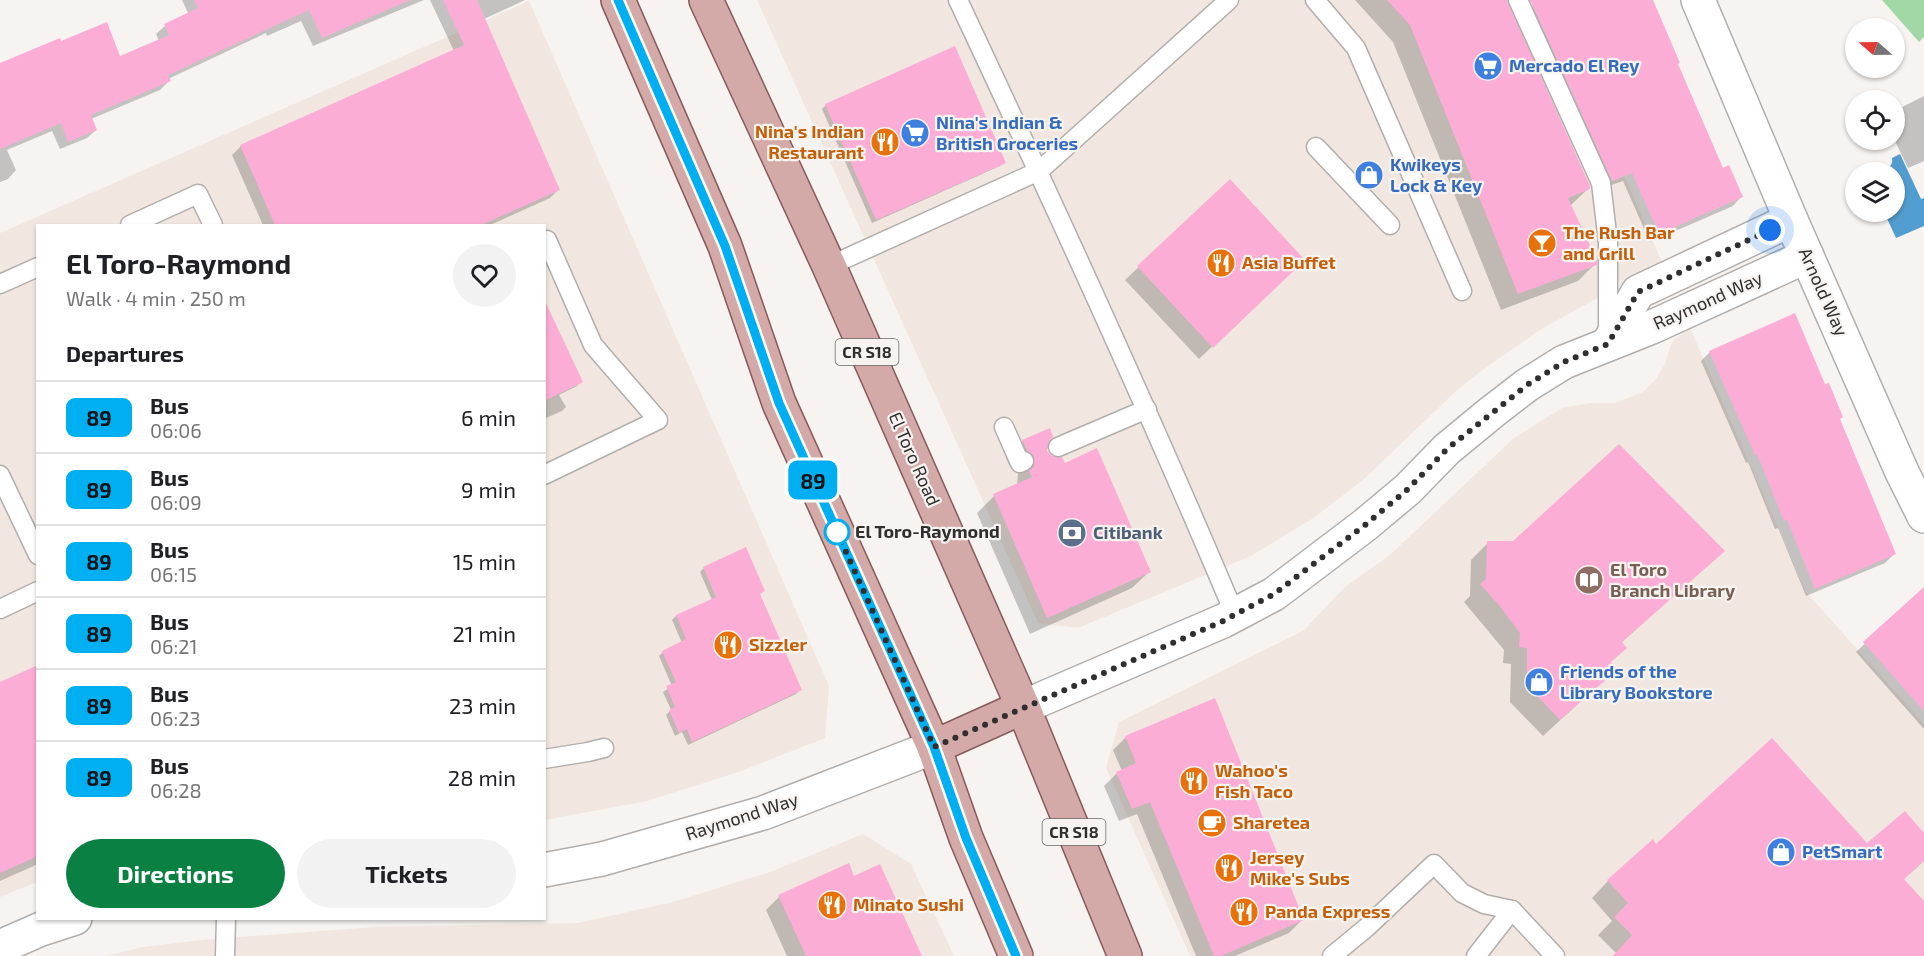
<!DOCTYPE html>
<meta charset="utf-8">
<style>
:root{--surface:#fff;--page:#f2f2f2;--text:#202124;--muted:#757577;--line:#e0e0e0;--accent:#0b8043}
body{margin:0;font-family:"Exo 2",sans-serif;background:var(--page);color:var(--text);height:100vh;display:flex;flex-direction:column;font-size:22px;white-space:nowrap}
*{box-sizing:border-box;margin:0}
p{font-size:20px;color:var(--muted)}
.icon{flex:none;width:33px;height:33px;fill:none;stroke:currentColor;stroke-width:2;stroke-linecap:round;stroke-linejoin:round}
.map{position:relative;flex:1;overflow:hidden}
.details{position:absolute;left:36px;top:224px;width:510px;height:696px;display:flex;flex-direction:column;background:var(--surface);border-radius:0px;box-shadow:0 2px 4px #0004}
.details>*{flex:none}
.badge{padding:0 12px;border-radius:9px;font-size:21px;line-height:39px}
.needle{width:39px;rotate:290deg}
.buttons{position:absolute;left:1845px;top:18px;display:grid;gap:12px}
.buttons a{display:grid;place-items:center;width:60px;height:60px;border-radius:50%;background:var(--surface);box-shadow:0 2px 4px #0004;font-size:30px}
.you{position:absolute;width:30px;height:30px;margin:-15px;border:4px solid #fff;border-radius:50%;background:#1a73e8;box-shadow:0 0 0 9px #1a73e833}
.map>.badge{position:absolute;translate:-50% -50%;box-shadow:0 0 0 3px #fff}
h2{padding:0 30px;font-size:22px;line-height:54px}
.round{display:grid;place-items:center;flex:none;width:63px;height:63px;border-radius:32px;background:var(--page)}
.summary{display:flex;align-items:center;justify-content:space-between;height:102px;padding:0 30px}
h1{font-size:28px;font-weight:700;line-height:45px}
.button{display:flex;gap:12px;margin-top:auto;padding:12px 30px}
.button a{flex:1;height:69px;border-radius:36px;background:var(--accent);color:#fff;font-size:24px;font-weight:700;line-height:69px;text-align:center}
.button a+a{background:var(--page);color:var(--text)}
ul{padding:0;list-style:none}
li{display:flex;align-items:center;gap:18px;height:72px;padding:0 30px;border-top:2px solid var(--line)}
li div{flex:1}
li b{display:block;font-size:22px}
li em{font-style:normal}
li .badge{min-width:66px;font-weight:700;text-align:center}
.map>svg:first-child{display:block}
.built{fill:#f1e7e0}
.green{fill:#a2d8a6}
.water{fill:#529dcf}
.shadow{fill:#0003}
.building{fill:#fcadd5}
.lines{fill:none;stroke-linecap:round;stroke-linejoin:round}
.service-casing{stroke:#b1aeac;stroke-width:21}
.minor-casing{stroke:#b1aeac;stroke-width:36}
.primary-casing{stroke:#885a59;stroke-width:36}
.service{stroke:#fff;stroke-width:18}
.minor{stroke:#fff;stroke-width:33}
.primary{stroke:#d4aaa9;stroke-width:33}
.line-casing{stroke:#fff;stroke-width:14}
.line{stroke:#00aff2;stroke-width:9}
.walk{stroke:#302e2e;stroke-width:6;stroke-dasharray:0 10.8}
.stop-dot{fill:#fff;stroke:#00aff2;stroke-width:3}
.labels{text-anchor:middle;stroke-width:4.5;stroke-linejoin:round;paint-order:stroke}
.shield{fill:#f6f3f1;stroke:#6b6968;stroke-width:1.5}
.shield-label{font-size:16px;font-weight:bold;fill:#302e2e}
.shop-label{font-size:18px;font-weight:bold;fill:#366cbe;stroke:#f6f3f1;text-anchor:start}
.food-label{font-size:18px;font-weight:bold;fill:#c56008;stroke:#f6f3f1;text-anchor:start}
.street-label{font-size:18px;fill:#302e2e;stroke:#f6f3f1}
.stop-label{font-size:18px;font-weight:bold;fill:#302e2e;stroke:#f6f3f1;text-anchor:start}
.service-label{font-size:18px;font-weight:bold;fill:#4e5e75;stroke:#f6f3f1;text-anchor:start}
.education-label{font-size:18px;font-weight:bold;fill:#785e54;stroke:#f6f3f1;text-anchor:start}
</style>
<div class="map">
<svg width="1924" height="956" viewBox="0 0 1924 956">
<rect width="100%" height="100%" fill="#f6f3f1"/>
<g class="built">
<polygon points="757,0 1547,0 1662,262 1538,331 1480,372 1456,391 1363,480 1315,517 1251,556 1078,628 1038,623"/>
<polygon points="529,1 829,686 825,738 736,773 647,801 545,820 544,225 38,225 37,882 0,897 0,233"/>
<polygon points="1690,328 1806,592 1924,724 1924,956 1190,956 1106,768 1119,722 1303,631 1345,587 1391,554 1514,438 1562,408 1591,403 1615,403 1643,392 1656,379 1665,364 1670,347 1674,340"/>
<polygon points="863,834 911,864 954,956 105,956 143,947 201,940 374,927 578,923 673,902 770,872"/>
</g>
<polygon class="green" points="1882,0 1924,0 1924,37 1919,42"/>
<path class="water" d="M1900 154 1921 199 1924 198V226L1896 238 1884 212H1894V172H1867L1865 169 1873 165 1876 168 1884 170C1890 167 1893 165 1892 158Z"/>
<g class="shadow">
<polygon points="182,0 424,0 313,46 301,21 267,36 266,33 168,79 169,81 160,90 91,119 96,130 87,138 60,149 52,131 7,150 16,170 8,179 0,182 0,91 120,58 159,41 156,34 165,26 189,15"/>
<polygon points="430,0 525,0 484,19 559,189 550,198 490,225 263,225 232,155 241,146 454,51"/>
<polygon points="1355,0 1493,0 1589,188 1570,206 1595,264 1578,281 1501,310 1393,42"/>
<polygon points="1549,0 1645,0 1676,64 1723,170 1741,197 1733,206 1650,242 1623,181 1603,188 1525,15 1533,6"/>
<polygon points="1924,96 1924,161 1908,168 1894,139 1894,115 1904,106"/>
<polygon points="826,105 1004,162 1000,166 872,223 822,109"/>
<polygon points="1229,181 1290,273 1199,359 1125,280"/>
<polygon points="544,302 581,382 577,386 559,395 566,407 562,411 544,419"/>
<polygon points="1710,352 1839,419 1894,554 1885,563 1806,596 1778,528 1775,529 1748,462 1746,463 1701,361"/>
<polygon points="1023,441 1047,441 1046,451 1149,572 1132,588 1030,634 977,513 994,496 1017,485 1018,474 1010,467 1006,458"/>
<polygon points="1488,543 1723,551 1621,643 1609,663 1616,669 1543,736 1510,702 1511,664 1503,663 1504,650 1464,602 1470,596 1471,560"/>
<polygon points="704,568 763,591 759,595 800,690 796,694 688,745 682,732 675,736 666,715 671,710 663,692 672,686 659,656 663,652 682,643 672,620 676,616 712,600 700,572"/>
<polygon points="1924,589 1924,729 1856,652"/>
<polygon points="38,667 38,864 0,881 0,684"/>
<polygon points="1126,737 1302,920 1289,933 1235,956 1196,956 1137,814 1119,821 1104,786 1117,773 1122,771 1113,750"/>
<polygon points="1924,836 1924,861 1903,880 1924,904 1924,956 1613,956 1616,953 1598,935 1612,921 1592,898 1608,881 1656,846 1867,846"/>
<polygon points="854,878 920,956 787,956 766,910 779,897"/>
</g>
<g class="building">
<polygon points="194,0 410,0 322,38 309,10 168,75 171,81 91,115 97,130 68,142 61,123 0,149 0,63 60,38 61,41 107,22 120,56 169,35 164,24 198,8"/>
<polygon points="443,0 477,0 560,190 481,225 275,225 240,145 464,45"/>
<polygon points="1387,0 1507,0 1590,186 1590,189 1568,198 1597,261 1597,265 1518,294 1410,25"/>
<polygon points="1530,0 1653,0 1680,63 1678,64 1723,168 1729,165 1743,197 1659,234 1632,173 1612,181"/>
<polygon points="955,46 1006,163 876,220 825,104"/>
<polygon points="1230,179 1305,260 1213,348 1137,266"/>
<polygon points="544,299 583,382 544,401"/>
<polygon points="1795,313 1825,384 1829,383 1843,417 1840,419 1896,554 1815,589 1787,520 1784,521 1757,454 1755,455 1709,351"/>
<polygon points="1050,428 1053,437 1049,441 1047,451 1052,456 1062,457 1065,463 1097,448 1151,572 1047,618 993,494 1032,477 1029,471 1034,467 1034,457 1027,450 1022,440"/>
<polygon points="1619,444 1725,551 1622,642 1627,648 1611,662 1618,669 1560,720 1527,685 1527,648 1519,647 1520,633 1498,604 1480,584 1486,579 1487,541 1513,541"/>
<polygon points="746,547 765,591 760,594 802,690 692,742 687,729 679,733 669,710 675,707 666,686 676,682 662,651 686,639 676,615 716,597 703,567"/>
<polygon points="1924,587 1924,711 1863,642"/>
<polygon points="38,665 38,856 0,873 0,682"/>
<polygon points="1215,698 1304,920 1221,956 1214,956 1150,802 1132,809 1116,772 1136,763 1125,736"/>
<polygon points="1772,738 1867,843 1905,811 1924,833 1924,861 1904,879 1924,901 1924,956 1613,956 1632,935 1614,917 1628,903 1607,880 1653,839 1656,844"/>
<polygon points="849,863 854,876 880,864 922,956 806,956 778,895"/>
</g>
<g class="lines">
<g class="service-casing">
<g id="service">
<path d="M958 0C1054 204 1148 408 1235 615"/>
<polyline points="1315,0 1356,48 1462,291"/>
<polyline points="1518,0 1601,183 1608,242 1608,336"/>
<polyline points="1316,147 1390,225"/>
<polyline points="130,225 198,194 213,225"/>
<polyline points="544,241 547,240 593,345 658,420 544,475"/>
<polyline points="829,266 1039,171 1229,0"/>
<polyline points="0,284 38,267"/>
<polyline points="1004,427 1020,463 1024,461"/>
<polyline points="1058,447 1147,409"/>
<polyline points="0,475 38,555"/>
<polyline points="0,609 38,591"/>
<polyline points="544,759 588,752 604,748"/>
<polyline points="1512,910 1555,956"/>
<polyline points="225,956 226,918"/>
<polyline points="1332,956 1366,928 1434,864 1462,893 1484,904 1512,910 1476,956"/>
</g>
</g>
<g class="minor-casing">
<g id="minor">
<polyline points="1698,0 1791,220 1902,472 1924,516"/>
<polyline points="1608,344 1638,292 1791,220"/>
<polyline points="1023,707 1223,621 1274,594 1365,525 1408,489 1447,449 1492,412 1527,385 1564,362 1652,327 1807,256"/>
<polyline points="544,870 602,859 763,813 934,747"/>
<polyline points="0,947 41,929 75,918"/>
</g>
</g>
<g class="primary-casing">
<g id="primary">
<polyline points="618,0 725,246 779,403 934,747 966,838 1016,956"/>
<polyline points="706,0 829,266 1023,707 1125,956"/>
<polyline points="934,747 1023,707"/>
</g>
</g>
<use href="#service" class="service"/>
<use href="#minor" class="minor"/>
<use href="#primary" class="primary"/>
</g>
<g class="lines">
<g class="line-casing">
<polyline id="line" points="618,0 725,246 779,403 934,747 966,838 1016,956"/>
</g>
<use href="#line" class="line"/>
<polyline class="walk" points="837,532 934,747 1223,621 1274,594 1365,525 1408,489 1447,449 1527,385 1564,362 1608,344 1638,292 1770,230"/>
</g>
<defs>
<g id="supermarket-disc" transform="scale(1.5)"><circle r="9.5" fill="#3f7fe0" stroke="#f6f3f1"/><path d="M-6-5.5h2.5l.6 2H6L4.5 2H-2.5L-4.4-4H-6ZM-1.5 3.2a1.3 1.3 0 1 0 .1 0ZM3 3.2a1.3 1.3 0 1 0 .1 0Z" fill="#fff"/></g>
<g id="restaurant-disc" transform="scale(1.5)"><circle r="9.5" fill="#e8710a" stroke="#f6f3f1"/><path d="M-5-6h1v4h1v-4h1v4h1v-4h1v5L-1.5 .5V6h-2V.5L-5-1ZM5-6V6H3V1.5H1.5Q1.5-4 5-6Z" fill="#fff"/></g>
<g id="shop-disc" transform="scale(1.5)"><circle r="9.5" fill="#3f7fe0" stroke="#f6f3f1"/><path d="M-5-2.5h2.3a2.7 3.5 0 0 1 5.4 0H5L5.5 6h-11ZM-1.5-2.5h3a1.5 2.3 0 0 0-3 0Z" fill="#fff"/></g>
<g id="bar-disc" transform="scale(1.5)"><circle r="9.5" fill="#e8710a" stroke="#f6f3f1"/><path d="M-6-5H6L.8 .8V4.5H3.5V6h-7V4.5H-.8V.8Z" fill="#fff"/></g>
<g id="bank-disc" transform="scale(1.5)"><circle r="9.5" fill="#5c6f8a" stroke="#f6f3f1"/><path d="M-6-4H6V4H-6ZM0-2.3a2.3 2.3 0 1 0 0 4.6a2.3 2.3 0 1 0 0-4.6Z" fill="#fff"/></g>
<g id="library-disc" transform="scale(1.5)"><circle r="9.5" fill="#8d6e63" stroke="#f6f3f1"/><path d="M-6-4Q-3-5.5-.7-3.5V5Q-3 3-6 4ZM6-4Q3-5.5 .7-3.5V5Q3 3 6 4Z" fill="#fff"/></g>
<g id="cafe-disc" transform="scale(1.5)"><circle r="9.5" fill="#e8710a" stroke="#f6f3f1"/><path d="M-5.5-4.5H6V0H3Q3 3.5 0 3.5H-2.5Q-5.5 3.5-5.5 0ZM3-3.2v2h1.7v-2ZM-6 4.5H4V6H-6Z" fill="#fff"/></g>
</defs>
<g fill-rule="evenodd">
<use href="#supermarket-disc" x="1488" y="66"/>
<use href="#supermarket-disc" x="915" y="133"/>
<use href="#restaurant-disc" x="885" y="142"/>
<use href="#shop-disc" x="1369" y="175"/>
<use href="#bar-disc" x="1542" y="243"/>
<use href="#restaurant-disc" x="1221" y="263"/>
<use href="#bank-disc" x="1072" y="533"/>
<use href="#library-disc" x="1589" y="580"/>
<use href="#restaurant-disc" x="728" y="645"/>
<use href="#shop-disc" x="1539" y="682"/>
<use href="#restaurant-disc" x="1194" y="781"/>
<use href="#cafe-disc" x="1212" y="823"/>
<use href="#shop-disc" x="1781" y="852"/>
<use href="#restaurant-disc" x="1229" y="868"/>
<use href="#restaurant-disc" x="832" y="905"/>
<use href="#restaurant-disc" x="1244" y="912"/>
</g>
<circle class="stop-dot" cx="837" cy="532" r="12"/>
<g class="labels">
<g class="shield">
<rect x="835.5" y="339" width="63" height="26" rx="4.5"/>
<rect x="1042.5" y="819" width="63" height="26" rx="4.5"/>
</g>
<g class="shield-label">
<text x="867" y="358">CR S18</text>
<text x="1074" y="838">CR S18</text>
</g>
<g class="shop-label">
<text x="1509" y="72">Mercado El Rey</text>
<text x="936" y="129">Nina's Indian &amp;<tspan x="936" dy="21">British Groceries</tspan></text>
<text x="1390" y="171">Kwikeys<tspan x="1390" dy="21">Lock &amp; Key</tspan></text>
<text x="1560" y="678">Friends of the<tspan x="1560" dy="21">Library Bookstore</tspan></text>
<text x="1802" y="858">PetSmart</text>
</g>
<g class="food-label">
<text x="864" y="138" text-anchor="end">Nina's Indian<tspan x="864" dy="21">Restaurant</tspan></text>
<text x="1563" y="239">The Rush Bar<tspan x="1563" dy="21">and Grill</tspan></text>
<text x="1242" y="269">Asia Buffet</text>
<text x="749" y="651">Sizzler</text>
<text x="1215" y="777">Wahoo's<tspan x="1215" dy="21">Fish Taco</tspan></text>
<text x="1233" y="829">Sharetea</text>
<text x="1250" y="864">Jersey<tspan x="1250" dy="21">Mike's Subs</tspan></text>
<text x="853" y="911">Minato Sushi</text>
<text x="1265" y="918">Panda Express</text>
</g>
<g class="street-label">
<text transform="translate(1823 292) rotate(66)" y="6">Arnold Way</text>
<text transform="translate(1708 301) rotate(-24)" y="6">Raymond Way</text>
<text transform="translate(914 459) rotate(66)" y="6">El Toro Road</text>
<text transform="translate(742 817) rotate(-18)" y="6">Raymond Way</text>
</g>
<g class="stop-label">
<text x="855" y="538">El Toro-Raymond</text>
</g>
<g class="service-label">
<text x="1093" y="539">Citibank</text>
</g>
<g class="education-label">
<text x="1610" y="576">El Toro<tspan x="1610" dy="21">Branch Library</tspan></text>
</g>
</g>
</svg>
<div class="buttons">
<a><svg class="needle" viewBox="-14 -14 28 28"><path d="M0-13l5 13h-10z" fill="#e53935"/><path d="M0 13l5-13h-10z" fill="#757577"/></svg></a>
<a><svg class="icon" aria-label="locate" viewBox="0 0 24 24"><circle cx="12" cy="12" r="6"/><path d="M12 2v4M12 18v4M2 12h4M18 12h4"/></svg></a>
<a><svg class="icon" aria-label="layers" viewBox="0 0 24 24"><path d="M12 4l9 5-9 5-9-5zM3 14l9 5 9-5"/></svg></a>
</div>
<div class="you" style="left:1770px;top:230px"></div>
<b class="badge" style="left:813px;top:480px;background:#00aff2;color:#111">89</b>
<section class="details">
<div class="summary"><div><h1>El Toro-Raymond</h1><p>Walk · 4 min · 250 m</p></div><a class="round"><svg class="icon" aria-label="heart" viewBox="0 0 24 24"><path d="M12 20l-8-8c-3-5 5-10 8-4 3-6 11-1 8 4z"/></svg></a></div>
<h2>Departures</h2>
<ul>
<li><span class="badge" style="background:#00aff2;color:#111">89</span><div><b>Bus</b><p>06:06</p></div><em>6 min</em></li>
<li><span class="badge" style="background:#00aff2;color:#111">89</span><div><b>Bus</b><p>06:09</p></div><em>9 min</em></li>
<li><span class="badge" style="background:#00aff2;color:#111">89</span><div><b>Bus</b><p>06:15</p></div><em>15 min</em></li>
<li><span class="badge" style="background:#00aff2;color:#111">89</span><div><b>Bus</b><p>06:21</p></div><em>21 min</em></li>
<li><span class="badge" style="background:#00aff2;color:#111">89</span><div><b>Bus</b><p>06:23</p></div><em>23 min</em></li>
<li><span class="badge" style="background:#00aff2;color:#111">89</span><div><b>Bus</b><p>06:28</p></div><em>28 min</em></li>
</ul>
<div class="button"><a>Directions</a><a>Tickets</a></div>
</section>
</div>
